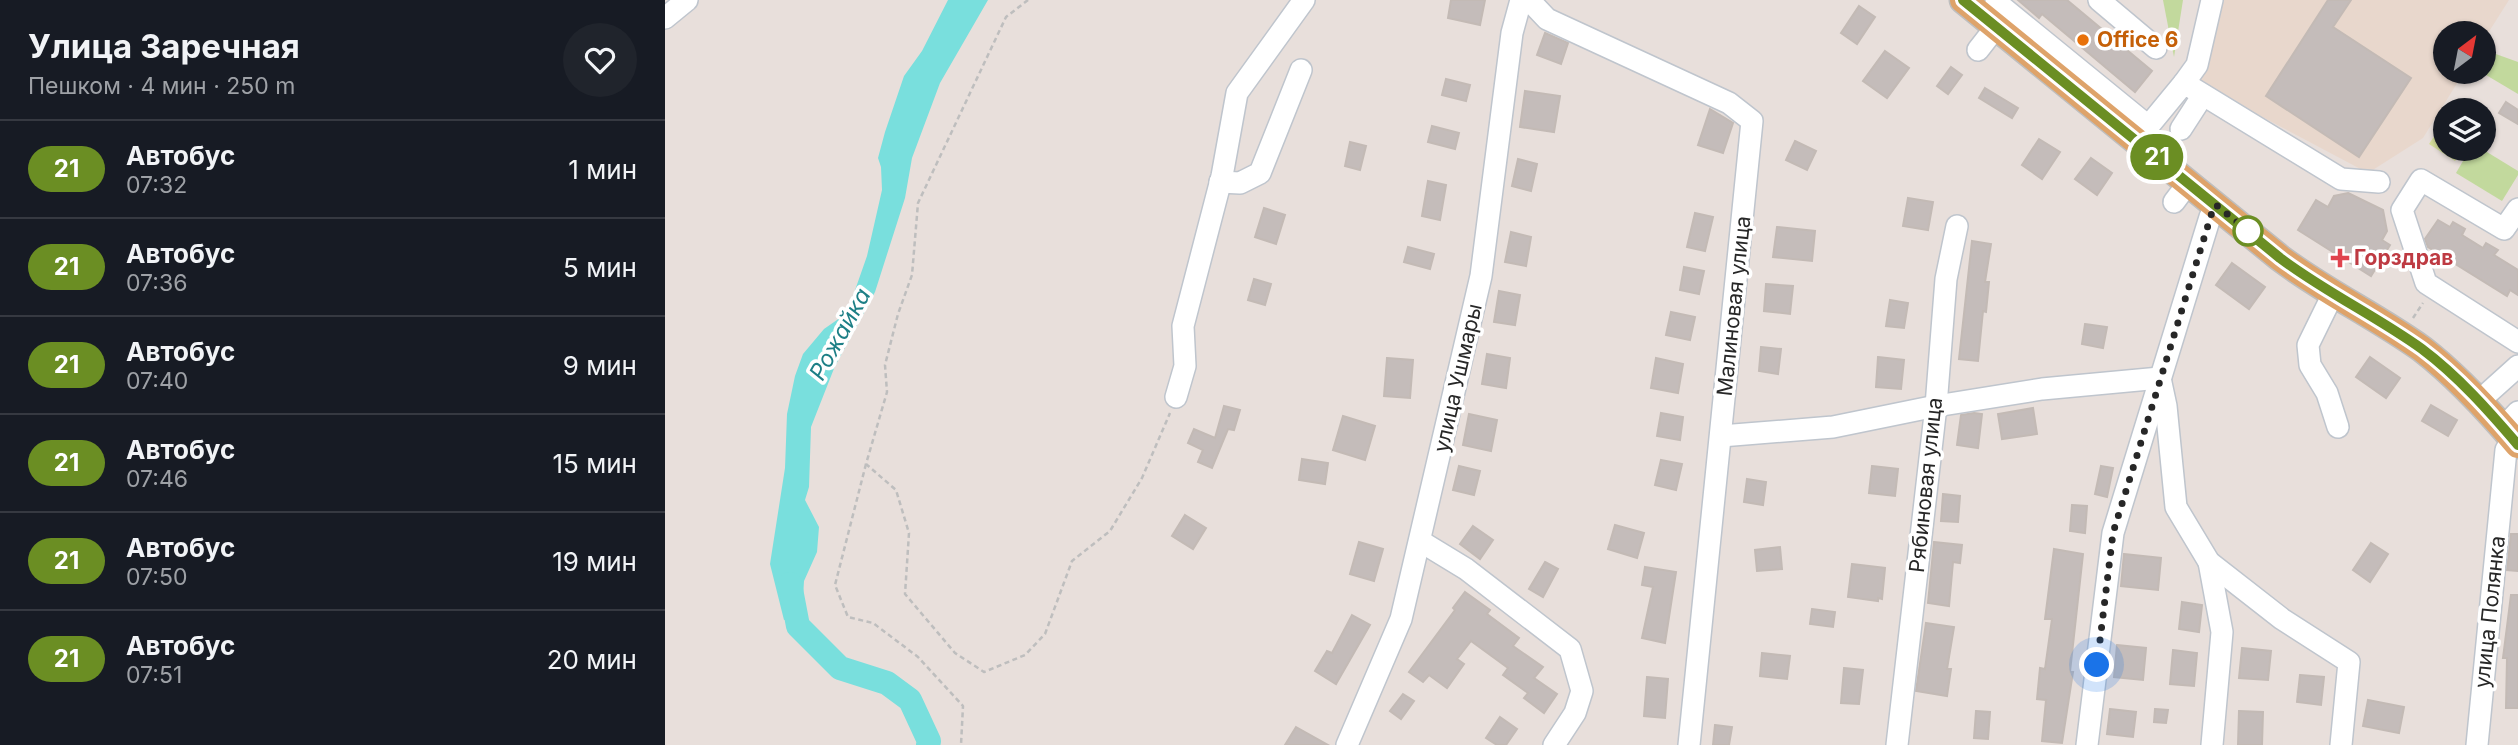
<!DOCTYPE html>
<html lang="ru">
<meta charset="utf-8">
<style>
:root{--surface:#171b24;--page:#20242c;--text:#f1f3f6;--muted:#9ea1a6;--line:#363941}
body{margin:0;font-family:Inter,sans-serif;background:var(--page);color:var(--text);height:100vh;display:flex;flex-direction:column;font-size:26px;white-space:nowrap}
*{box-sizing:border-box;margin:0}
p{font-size:23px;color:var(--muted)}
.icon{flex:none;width:38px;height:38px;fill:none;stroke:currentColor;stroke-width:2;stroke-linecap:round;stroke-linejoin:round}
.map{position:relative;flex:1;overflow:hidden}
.panel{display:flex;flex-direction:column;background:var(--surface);width:665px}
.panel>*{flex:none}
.badge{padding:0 14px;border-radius:23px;font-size:24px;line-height:46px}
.needle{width:46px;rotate:32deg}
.fabs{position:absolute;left:1768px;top:21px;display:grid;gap:14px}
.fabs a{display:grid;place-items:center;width:63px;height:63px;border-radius:50%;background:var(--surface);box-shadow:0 2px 5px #0004;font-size:35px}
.you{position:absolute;width:35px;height:35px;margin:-18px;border:5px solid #fff;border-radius:50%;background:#1a73e8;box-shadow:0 0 0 10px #1a73e833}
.map>.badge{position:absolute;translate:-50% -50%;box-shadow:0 0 0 4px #fff}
.round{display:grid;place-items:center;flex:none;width:74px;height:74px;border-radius:37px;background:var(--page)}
.summary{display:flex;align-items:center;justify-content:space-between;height:119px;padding:0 28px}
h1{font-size:33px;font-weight:700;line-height:52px}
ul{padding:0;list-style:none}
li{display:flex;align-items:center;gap:21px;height:98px;padding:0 28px;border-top:2px solid var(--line)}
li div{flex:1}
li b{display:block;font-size:26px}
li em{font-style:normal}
li .badge{min-width:77px;font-weight:700;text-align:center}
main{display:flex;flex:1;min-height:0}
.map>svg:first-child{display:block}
.education{fill:#e8d7cc}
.green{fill:#c2d99d}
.pitch{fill:#d5df9a}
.water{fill:#79dfdd}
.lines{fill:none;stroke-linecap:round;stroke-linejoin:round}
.river{stroke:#79dfdd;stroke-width:24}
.building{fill:#c4bcba;stroke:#c3bab5;stroke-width:2}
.minor-casing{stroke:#bfc5cd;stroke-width:24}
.major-casing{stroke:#bebebe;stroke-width:29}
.path{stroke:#bebebe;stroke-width:2.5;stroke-dasharray:5 3.5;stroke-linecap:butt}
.minor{stroke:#fff;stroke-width:21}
.major{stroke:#dea36a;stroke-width:26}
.line-casing{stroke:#fff;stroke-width:16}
.line{stroke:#6b8e23;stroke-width:10}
.walk{stroke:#272727;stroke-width:7;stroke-dasharray:0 12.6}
.food-dot{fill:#e8710a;stroke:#fff;stroke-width:2.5}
.stop-dot{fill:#fff;stroke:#6b8e23;stroke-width:3.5}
.health-dot{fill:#e0444e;stroke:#fff;stroke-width:2.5}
.labels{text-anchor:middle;stroke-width:7;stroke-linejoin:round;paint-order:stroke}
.food-label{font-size:21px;font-weight:bold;fill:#c56008;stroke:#fff;text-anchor:start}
.health-label{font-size:21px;font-weight:bold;fill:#be3a42;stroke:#fff;text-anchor:start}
.street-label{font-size:21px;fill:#272727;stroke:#fff}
.water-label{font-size:23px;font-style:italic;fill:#1d7f86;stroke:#fff}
</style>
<main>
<section class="panel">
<div class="summary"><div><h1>Улица Заречная</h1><p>Пешком · 4 мин · 250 m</p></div><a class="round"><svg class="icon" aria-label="heart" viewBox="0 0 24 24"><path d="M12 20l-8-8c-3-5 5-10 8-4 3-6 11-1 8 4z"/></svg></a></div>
<ul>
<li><span class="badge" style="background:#6b8e23;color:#fff">21</span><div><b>Автобус</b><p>07:32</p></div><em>1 мин</em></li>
<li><span class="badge" style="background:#6b8e23;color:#fff">21</span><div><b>Автобус</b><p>07:36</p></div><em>5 мин</em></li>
<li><span class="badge" style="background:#6b8e23;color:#fff">21</span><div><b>Автобус</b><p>07:40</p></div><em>9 мин</em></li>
<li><span class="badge" style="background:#6b8e23;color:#fff">21</span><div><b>Автобус</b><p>07:46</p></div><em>15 мин</em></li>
<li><span class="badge" style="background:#6b8e23;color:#fff">21</span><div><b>Автобус</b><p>07:50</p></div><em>19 мин</em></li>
<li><span class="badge" style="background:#6b8e23;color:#fff">21</span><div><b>Автобус</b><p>07:51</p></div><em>20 мин</em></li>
</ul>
</section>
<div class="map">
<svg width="1853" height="745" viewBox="0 0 1853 745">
<rect width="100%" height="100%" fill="#e8dfdb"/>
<polygon class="education" points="1558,0 1844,0 1818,41 1818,33 1780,33 1780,72 1799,72 1758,138 1703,173 1535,84"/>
<g class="green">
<polygon points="1498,0 1518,0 1509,57"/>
<polygon points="1828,53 1853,62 1853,94 1816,72"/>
<polygon points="1805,149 1817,149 1853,171 1853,175 1837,201 1791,173"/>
</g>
<polygon class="pitch" points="1780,120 1780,149 1799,149 1790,161 1764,144"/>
<polygon class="water" points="283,0 323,0 275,83 247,158 240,198 210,292 170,366 146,427 144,487 140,500 154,527 152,552 139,581 137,615 119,620 105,564 120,468 122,414 130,376 138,354 159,329 182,313 202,256 217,190 216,167 213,158 220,132 239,76 257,51"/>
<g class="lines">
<polyline class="river" points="125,584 133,626 175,668 222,683 245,700 264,741 263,745"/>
</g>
<g class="building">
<polygon points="786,0 820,0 815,25 783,18"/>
<polygon points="1353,0 1402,0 1487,71 1470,92 1377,14 1374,18"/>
<polygon points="1663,0 1686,0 1668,27 1746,78 1694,157 1601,96"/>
<polygon points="1194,6 1210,17 1192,44 1176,33"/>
<polygon points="880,33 903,43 896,64 872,55"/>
<polygon points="1220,51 1244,68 1222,98 1198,81"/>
<polygon points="1286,67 1297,75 1283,94 1272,86"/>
<polygon points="781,79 805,85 801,101 777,95"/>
<polygon points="1320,88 1353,108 1347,118 1314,98"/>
<polygon points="860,91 895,96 889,132 855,127"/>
<polygon points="1841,102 1853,110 1853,124 1834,113"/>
<polygon points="1045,109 1068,123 1058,153 1033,145"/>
<polygon points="767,126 794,133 790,149 763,142"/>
<polygon points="1374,139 1395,152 1377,179 1357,165"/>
<polygon points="1130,141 1151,151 1142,170 1121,160"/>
<polygon points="685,142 701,146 695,170 680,166"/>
<polygon points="1426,158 1447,173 1432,195 1410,179"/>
<polygon points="853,159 872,164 866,191 847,186"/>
<polygon points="763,181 781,185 775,220 757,216"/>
<polygon points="1683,193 1718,210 1722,231 1717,240 1725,245 1706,276 1633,230 1651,200 1663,207 1669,196"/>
<polygon points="1243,198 1268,202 1263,230 1238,226"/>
<polygon points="599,208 620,215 611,244 590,237"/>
<polygon points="1030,213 1048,217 1040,251 1022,247"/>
<polygon points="1773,220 1785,227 1788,222 1800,229 1797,235 1818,248 1821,243 1833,250 1829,255 1853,270 1853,295 1845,290 1842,296 1763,247 1760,239"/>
<polygon points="1112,227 1150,231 1147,261 1108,257"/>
<polygon points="846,232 866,237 861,266 840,262"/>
<polygon points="1307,241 1326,244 1320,282 1324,282 1321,312 1318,311 1313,361 1294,359"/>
<polygon points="743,247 769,254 765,269 739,262"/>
<polygon points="1567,263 1600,287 1584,309 1551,285"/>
<polygon points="1019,267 1039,271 1034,294 1015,290"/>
<polygon points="589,279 606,284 600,305 583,300"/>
<polygon points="1101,284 1128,286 1125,314 1099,311"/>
<polygon points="834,291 855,295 850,325 829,322"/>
<polygon points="1225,300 1243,303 1239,328 1221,326"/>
<polygon points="1006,312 1030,317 1025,340 1001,335"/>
<polygon points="1420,324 1442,327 1438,348 1417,344"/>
<polygon points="1096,347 1116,349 1113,374 1094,371"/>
<polygon points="822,354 845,358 841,388 817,384"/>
<polygon points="1213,357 1239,360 1236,389 1211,387"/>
<polygon points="1705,357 1735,378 1721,398 1691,377"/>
<polygon points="722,358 748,360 745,398 719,396"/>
<polygon points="991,358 1018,364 1013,393 986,388"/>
<polygon points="1766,405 1792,420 1783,436 1757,421"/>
<polygon points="559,406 575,410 569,430 563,429 547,468 533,462 538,450 523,443 529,429 550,438"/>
<polygon points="1368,408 1372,434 1337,439 1333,414"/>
<polygon points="996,413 1018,417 1015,440 992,436"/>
<polygon points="1309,413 1317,414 1313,448 1292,445 1296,415"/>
<polygon points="804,414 832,420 826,451 798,445"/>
<polygon points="678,416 710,426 700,460 668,450"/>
<polygon points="637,459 663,463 660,484 634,480"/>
<polygon points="996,460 1017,464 1011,490 990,485"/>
<polygon points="794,466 815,471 809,495 788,490"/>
<polygon points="1207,466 1233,469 1230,496 1204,493"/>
<polygon points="1436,466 1448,468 1442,497 1430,494"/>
<polygon points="1082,479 1101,482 1098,505 1079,502"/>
<polygon points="1278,494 1295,496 1293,522 1276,521"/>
<polygon points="1407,505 1422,506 1420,533 1405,531"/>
<polygon points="520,515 541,528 528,549 507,536"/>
<polygon points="950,525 979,533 972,558 943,549"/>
<polygon points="808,526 828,540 815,559 795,544"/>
<polygon points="1846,534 1853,534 1853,571 1842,570"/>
<polygon points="694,542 718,549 709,581 685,574"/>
<polygon points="1269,542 1297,545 1295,563 1288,562 1284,606 1263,603"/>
<polygon points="1706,543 1723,554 1705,582 1688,570"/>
<polygon points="1115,547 1117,569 1092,571 1090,550"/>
<polygon points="1389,549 1418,554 1405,672 1408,672 1397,743 1377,741 1381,700 1372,699 1375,668 1380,669 1387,619 1380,619"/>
<polygon points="1459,554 1496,558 1493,590 1456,586"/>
<polygon points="880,562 893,569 878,597 864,589"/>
<polygon points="1187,564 1220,568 1217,599 1213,598 1213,601 1183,597"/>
<polygon points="980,567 1011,572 1000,643 977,638 988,587 977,585"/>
<polygon points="800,592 825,610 822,614 854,638 848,646 878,667 869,678 892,694 879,713 859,698 863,693 838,675 843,668 806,641 792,659 799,664 782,688 764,675 758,682 744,672 790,610 788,608"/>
<polygon points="1846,595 1853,595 1853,708 1841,708 1842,658 1838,658"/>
<polygon points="1517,602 1537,605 1534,632 1514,629"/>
<polygon points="1147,609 1170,612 1168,627 1145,624"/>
<polygon points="687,615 705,625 671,684 650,671 662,651 667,653"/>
<polygon points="1261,623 1289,627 1282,669 1286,669 1282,696 1251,691"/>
<polygon points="1452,645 1481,648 1478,680 1449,677"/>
<polygon points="1577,648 1606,651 1603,680 1574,678"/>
<polygon points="1508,650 1532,653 1529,686 1505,684"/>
<polygon points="1097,653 1125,656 1122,679 1095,676"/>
<polygon points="1179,668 1198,670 1194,704 1176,703"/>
<polygon points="1635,675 1659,677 1656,705 1632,702"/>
<polygon points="982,677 1003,679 1000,718 979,716"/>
<polygon points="738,694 749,701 736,719 725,711"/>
<polygon points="1703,700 1739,707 1734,733 1698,726"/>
<polygon points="1445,709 1471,712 1468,737 1442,734"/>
<polygon points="1490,709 1503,710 1501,723 1489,722"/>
<polygon points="1311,711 1325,712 1323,739 1309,738"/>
<polygon points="1574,711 1598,712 1597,745 1573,745"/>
<polygon points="835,717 852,729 841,745 832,745 821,738"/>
<polygon points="1050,725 1067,727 1064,745 1048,745"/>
<polygon points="631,727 663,745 620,745"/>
</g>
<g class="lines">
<g class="minor-casing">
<g id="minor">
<polyline points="864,0 882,19 1064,103 1087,121 1024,745"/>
<polyline points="1434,0 1491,48"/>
<polyline points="1331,2 1483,126"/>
<polyline points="0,18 22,0"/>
<polyline points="1313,50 1331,27"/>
<polyline points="1519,83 1532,65 1547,0"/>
<polyline points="1516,129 1538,95"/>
<polyline points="1472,140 1519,83 1676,179 1714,182"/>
<polyline points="555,182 575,183 595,173 636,70"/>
<polyline points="1509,202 1524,182"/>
<polyline points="1853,209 1839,229 1756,180 1737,210 1761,283 1853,342"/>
<polyline points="1668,294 1643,345 1645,365 1662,393 1673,427"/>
<polyline points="511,397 520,366 518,326 557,176 572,93 639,0"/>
<polyline points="1813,402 1853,366"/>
<polyline points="1838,428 1853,412"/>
<polyline points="1056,436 1168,427 1271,406 1377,389 1495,378 1501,406 1511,507 1544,562 1617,619 1684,662 1676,745"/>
<polyline points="755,541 801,569 905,649 917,691 910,713 889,745"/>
<polyline points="1544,562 1557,632 1547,745"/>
<polyline points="682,745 736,619 816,276 847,33 856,0"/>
<polyline points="1232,745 1271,406 1281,279 1292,226"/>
<polyline points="1422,745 1448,533 1545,217 1551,205"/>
<polyline points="1812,745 1841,450 1848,439"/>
</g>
</g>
<g class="major-casing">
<path id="major" d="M1298 0 1615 258C1660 292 1711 316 1757 349 1792 376 1824 411 1853 445"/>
</g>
<g class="path">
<polyline points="363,0 341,17 253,203 247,275 233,314 220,365 222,392 201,464 231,490 244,533 240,594 290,653 319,672 360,655 380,634 407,561 445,531 477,478 505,413"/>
<polyline points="1748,318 1758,303"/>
<polyline points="201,464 170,585 183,617 208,623 253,657 298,706 296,745"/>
</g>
<use href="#minor" class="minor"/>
<use href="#major" class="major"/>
</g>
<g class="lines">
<g class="line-casing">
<path id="line" d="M1298 0 1615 258C1660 292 1711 316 1757 349 1793 376 1824 411 1853 445"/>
</g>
<use href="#line" class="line"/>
<polyline class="walk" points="1432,665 1448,533 1548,209 1551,205 1583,231"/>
</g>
<circle class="food-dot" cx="1418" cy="40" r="7"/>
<circle class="stop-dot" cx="1583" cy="231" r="14"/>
<path class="health-dot" d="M1671.5 247.5h7v7h7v7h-7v7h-7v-7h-7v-7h7z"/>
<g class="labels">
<g class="food-label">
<text x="1432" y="47">Office 6</text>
</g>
<g class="health-label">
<text x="1689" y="265">Горздрав</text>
</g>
<g class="street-label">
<text transform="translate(1069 306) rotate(-84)" y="7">Малиновая улица</text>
<text transform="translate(793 378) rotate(-77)" y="7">улица Ушмары</text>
<text transform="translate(1261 485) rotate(-84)" y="7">Рябиновая улица</text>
<text transform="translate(1825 612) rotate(-84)" y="7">улица Полянка</text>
</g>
<g class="water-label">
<text transform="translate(175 334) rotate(-61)" y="8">Рожайка</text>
</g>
</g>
</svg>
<div class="fabs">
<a><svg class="needle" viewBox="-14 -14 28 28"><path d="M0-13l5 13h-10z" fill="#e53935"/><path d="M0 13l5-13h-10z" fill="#9ea1a6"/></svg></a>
<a><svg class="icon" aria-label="layers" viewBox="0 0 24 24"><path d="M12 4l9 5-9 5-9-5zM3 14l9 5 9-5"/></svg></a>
</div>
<div class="you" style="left:1432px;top:665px"></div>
<b class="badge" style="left:1492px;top:157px;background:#6b8e23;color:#fff">21</b>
</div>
</main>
